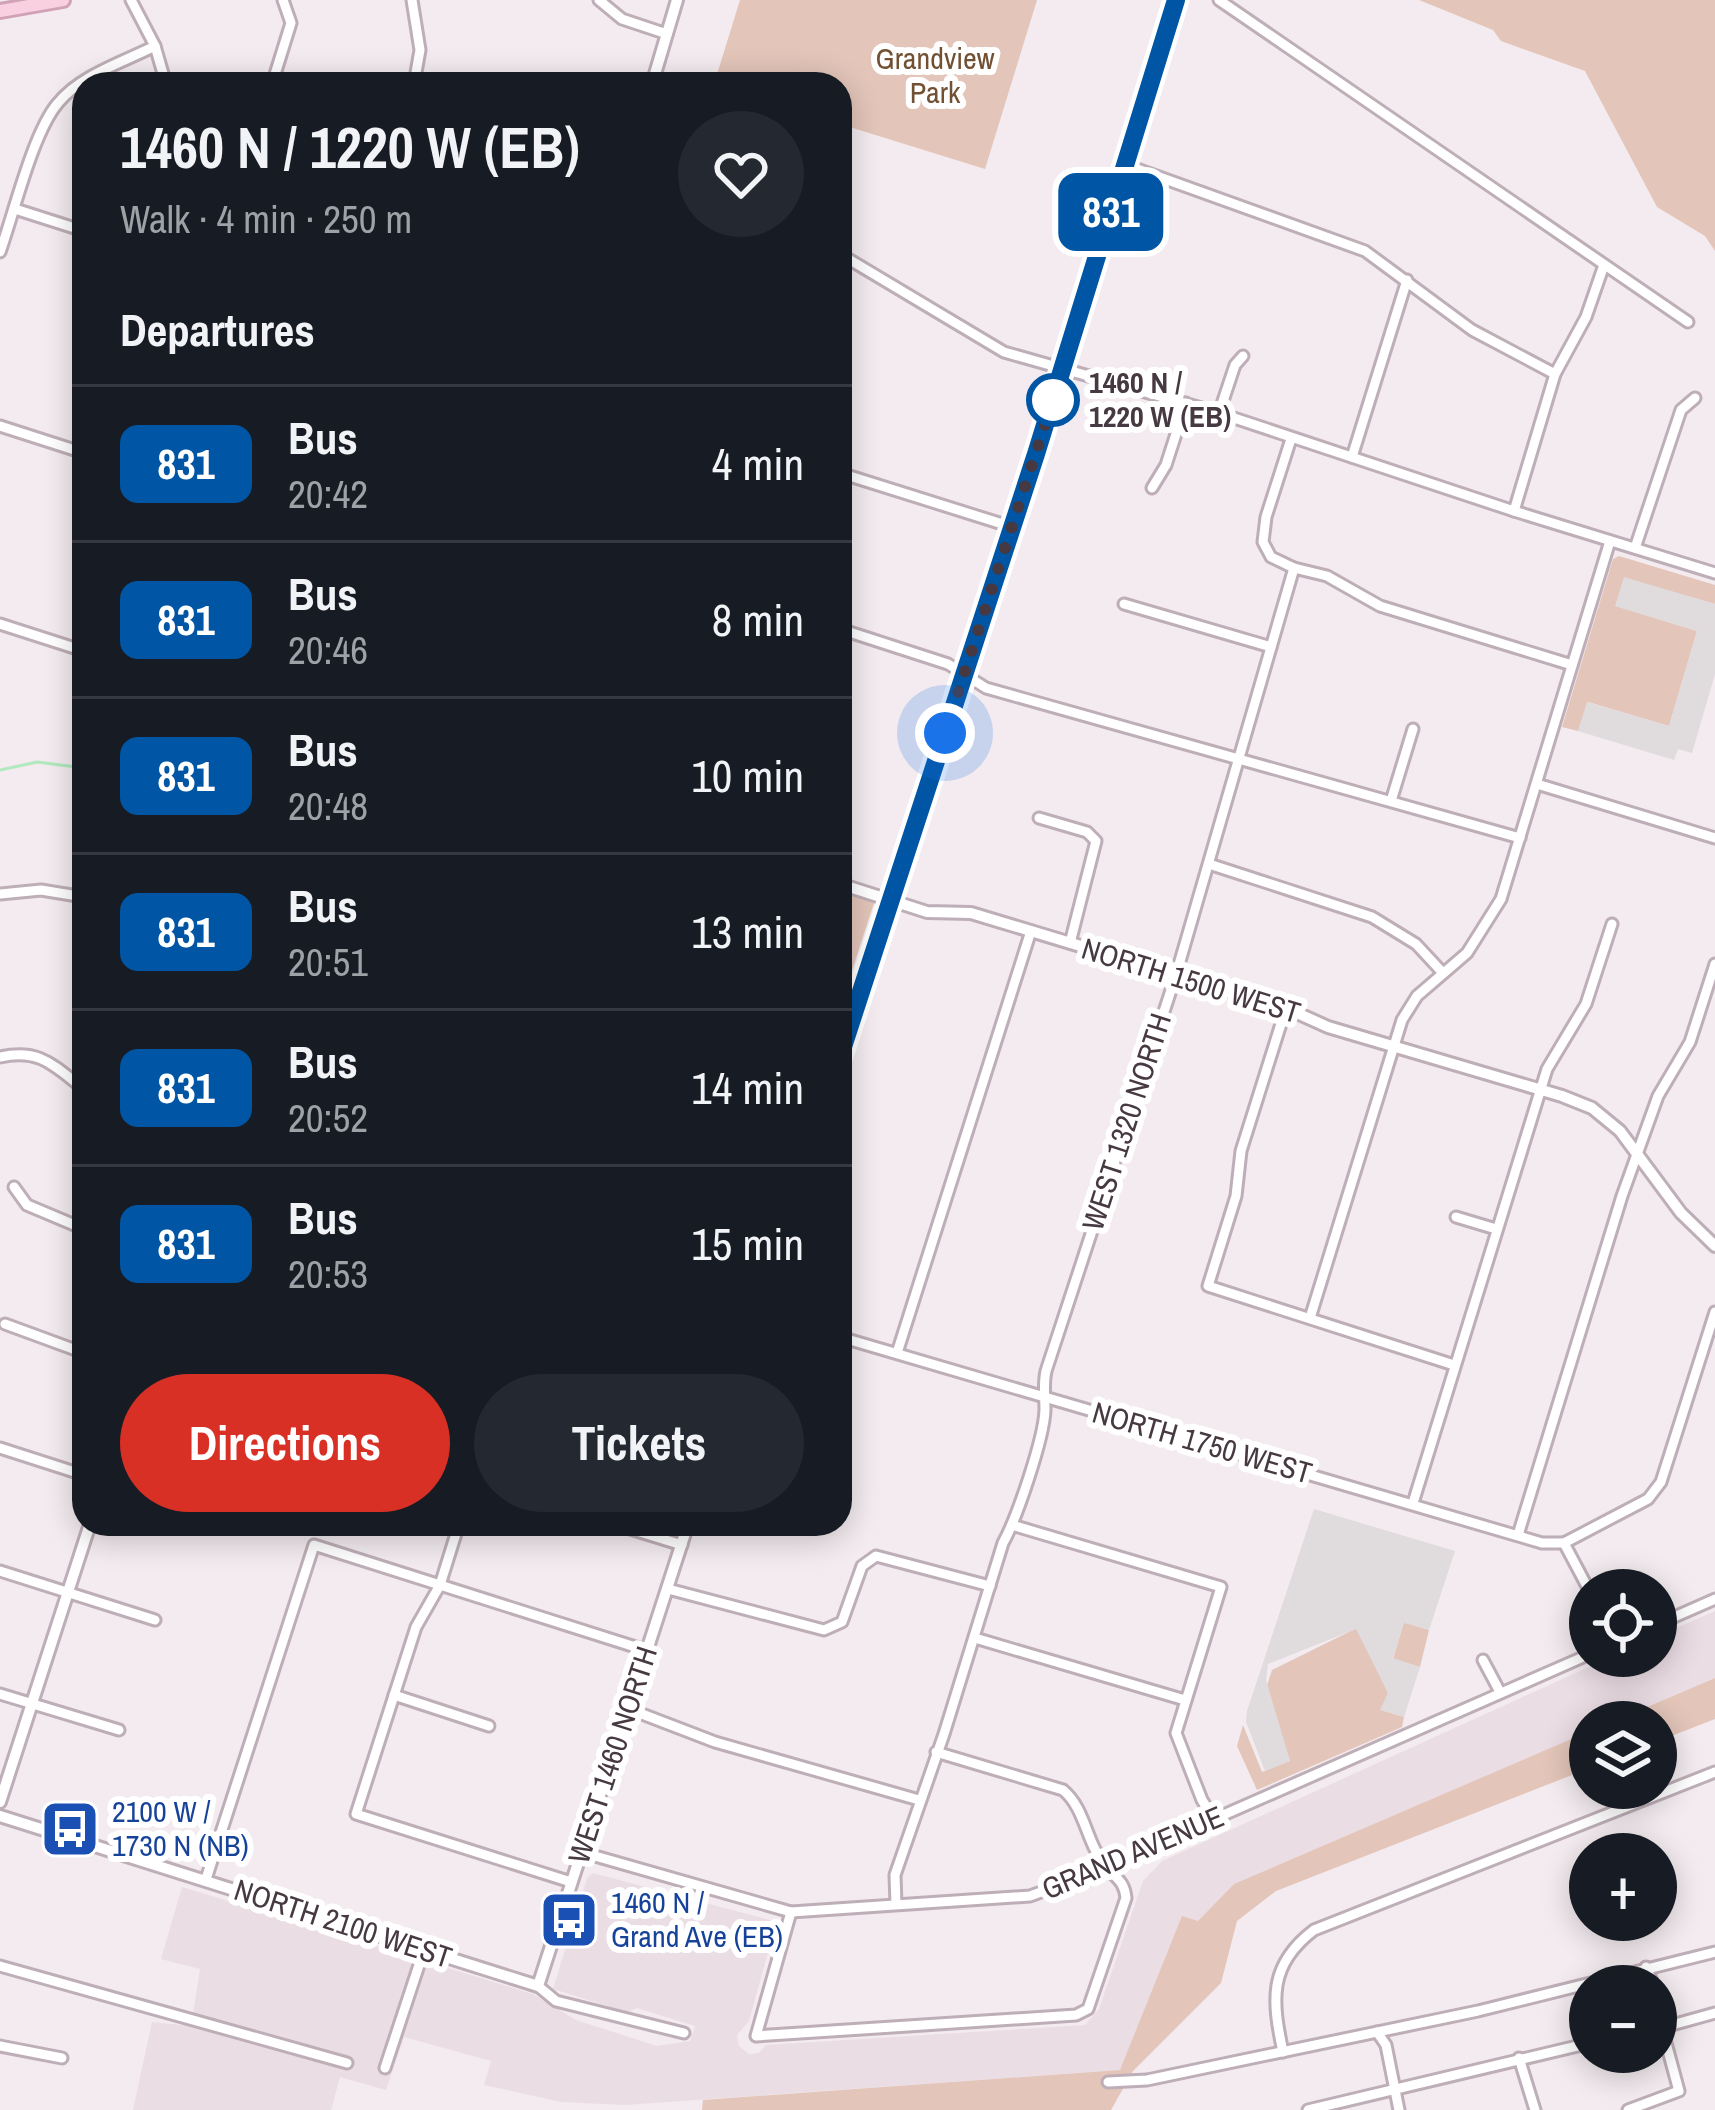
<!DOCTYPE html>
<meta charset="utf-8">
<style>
:root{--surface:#171b24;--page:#242831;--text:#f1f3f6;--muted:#9ea1a6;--line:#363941;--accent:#d93025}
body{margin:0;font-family:"Archivo Narrow",sans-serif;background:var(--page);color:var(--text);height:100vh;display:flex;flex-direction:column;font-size:45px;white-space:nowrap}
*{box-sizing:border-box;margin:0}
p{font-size:39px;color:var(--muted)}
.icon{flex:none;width:66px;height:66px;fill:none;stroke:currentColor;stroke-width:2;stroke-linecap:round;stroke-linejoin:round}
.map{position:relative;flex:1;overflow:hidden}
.drawer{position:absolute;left:72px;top:72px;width:780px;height:1464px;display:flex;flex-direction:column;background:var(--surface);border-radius:36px;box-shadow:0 6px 30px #0003}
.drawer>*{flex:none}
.badge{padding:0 24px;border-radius:18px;font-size:42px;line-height:78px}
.tools{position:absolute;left:1569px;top:1569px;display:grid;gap:24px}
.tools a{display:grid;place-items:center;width:108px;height:108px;border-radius:50%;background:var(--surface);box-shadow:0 6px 30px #0003;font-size:60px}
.you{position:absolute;width:60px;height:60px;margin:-30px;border:9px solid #fff;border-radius:50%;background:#1a73e8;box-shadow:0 0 0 18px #1a73e833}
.map>.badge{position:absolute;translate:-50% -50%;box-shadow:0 0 0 6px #fff}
h2{padding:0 48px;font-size:45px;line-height:108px}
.round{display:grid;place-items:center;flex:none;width:126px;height:126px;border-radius:63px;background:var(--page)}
.head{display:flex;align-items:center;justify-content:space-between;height:204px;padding:0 48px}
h1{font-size:57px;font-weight:700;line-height:90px}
.button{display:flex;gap:24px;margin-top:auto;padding:24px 48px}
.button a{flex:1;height:138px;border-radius:72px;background:var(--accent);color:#fff;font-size:48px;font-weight:700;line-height:138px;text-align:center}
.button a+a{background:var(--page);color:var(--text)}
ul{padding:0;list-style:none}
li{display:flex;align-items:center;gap:36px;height:156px;padding:0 48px;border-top:3px solid var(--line)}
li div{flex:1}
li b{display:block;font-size:45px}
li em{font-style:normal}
li .badge{min-width:132px;font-weight:700;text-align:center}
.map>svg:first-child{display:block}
.residential{fill:#ebdde4}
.green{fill:#e3c5b9}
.parking{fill:#e0dbdd}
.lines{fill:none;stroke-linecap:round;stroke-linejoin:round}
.stream{stroke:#afe9bd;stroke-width:3}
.minor-casing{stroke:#beaeb7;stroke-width:15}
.tertiary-casing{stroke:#beaeb7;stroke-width:16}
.secondary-casing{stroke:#d1a2b6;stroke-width:18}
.minor{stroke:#fff;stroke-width:9}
.tertiary{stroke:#fff;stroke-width:10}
.secondary{stroke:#f9d0e0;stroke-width:12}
.line-casing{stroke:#fff;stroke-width:27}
.line{stroke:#0055a4;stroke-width:18}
.walk{stroke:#473941;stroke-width:12;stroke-dasharray:0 21.6}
.stop-dot{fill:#fff;stroke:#0055a4;stroke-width:6}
.labels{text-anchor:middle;stroke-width:12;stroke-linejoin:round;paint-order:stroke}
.park-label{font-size:30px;fill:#725033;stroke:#fff}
.stop-label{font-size:30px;font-weight:bold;fill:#473941;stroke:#fff;text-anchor:start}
.street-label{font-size:30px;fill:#473941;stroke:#fff}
.transit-label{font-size:30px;fill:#164399;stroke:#fff;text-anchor:start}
</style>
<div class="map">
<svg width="1715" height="2110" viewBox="0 0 1715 2110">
<rect width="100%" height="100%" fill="#f3ebef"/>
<polygon class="residential" points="1715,1611 1715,1678 1612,1722 1590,1722 1590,1731 1234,1884 1198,1921 1120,2070 625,2105 561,2102 484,2085 491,2061 404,2037 386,2090 340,2077 331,2110 133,2110 152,2022 191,2026 200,1969 161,1959 182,1887 533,1994 576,2020 657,2046 690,2041 695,2026 637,2008 627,2012 553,1989 587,1878 593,1873 770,1920 774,1931 749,2021 737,2035 739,2046 749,2054 759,2053 766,2045 1085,2025 1099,2009 1143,1881 1162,1861 1613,1656 1656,1656 1656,1637"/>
<g class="green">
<polygon points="740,0 1037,0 985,169 840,124 840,84 714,84"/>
<polygon points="1419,0 1715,0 1715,251 1705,236 1657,207 1585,71 1501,41 1493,30"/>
<polygon points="1619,556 1715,585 1715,604 1624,578 1616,606 1697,631 1669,726 1588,702 1578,731 1562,727 1613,559"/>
<polygon points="840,890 875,900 840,1007"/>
<polygon points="1404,1622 1429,1630 1420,1667 1393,1659"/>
<polygon points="1357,1628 1388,1693 1381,1710 1404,1717 1402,1727 1257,1790 1237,1746 1243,1725 1262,1772 1290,1761 1264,1695 1272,1670"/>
<polygon points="1715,1678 1715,1719 1656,1742 1656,1722 1612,1722"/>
<polygon points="1590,1731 1590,1768 1276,1891 1237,1921 1221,1983 1133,2071 1111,2110 702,2110 703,2100 1120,2070 1182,1916 1198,1921 1234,1884"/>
</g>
<g class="parking">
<polygon points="1624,577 1715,604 1715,674 1692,753 1678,749 1674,760 1578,731 1587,702 1669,726 1697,631 1615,606"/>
<polygon points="1314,1509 1455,1551 1429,1630 1404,1623 1393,1658 1420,1667 1404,1717 1380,1710 1388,1693 1356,1629 1268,1664 1266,1680 1290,1761 1265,1771 1246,1722 1247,1711"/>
</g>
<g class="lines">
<polyline class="stream" points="0,770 37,762 84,768"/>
<g class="minor-casing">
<g id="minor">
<polyline points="131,0 155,46 166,84"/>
<polyline points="412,0 420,50 414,84"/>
<polyline points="599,0 622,19 667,34"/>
<polyline points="1219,0 1688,322"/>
<polyline points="272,84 291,23 283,0"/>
<polyline points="1126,165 1365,251 1472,330 1555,374"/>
<polyline points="15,209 84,231"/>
<path d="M0 252C14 213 33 132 58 103 81 75 123 62 155 46"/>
<polyline points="840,254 1004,352 1219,413 1514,511 1715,573"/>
<polyline points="1219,413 1235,365 1243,356"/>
<polyline points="0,426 84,453"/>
<polyline points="1291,439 1266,517 1263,542 1271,557 1294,568 1327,576 1380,606 1572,665"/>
<polyline points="1352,457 1407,280"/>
<polyline points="840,473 1012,527"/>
<polyline points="1152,488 1166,465 1186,403"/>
<polyline points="1514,511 1555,374 1586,317 1604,265"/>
<polyline points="1635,548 1681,410 1695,398"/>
<polyline points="1124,604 1271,647"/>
<polyline points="0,624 84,651"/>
<polyline points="840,629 948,664 986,688 1520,838"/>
<polyline points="1537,784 1715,838"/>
<polyline points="1391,801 1413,729"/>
<polyline points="1039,818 1087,832 1096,841 1070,943"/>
<polyline points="1209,864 1372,917 1416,944 1443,973"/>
<polyline points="0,894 41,890 84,897"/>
<polyline points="1286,1008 1241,1151 1236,1196 1208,1286 1454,1365"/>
<path d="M0 1057C40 1048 54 1066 84 1089"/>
<polyline points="14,1187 27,1205 84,1229"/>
<polyline points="1456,1217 1496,1229"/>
<polyline points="1310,1318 1402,1020 1417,996 1467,953 1501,899 1610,541"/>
<polyline points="5,1324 84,1353"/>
<polyline points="840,1337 1542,1543 1564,1543"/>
<polyline points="897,1353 1031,931"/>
<polyline points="0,1448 84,1475"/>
<polyline points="1413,1503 1547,1069 1586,1004 1612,924"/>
<polyline points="459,1524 440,1585 416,1627 356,1814 571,1882"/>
<polyline points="614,1524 682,1545"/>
<polyline points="1012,1525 1221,1587 1176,1733 1202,1800 1214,1819"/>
<polyline points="1518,1535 1622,1196 1658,1096 1690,1042 1715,964"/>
<polyline points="1564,1543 1648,1499 1661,1482 1715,1312"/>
<polyline points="1564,1543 1590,1592"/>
<polyline points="0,1571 155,1620"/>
<polyline points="668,1589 824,1630 842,1622 862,1566 876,1556 990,1586"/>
<polyline points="1656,1625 1715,1599"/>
<polyline points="975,1638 1185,1700"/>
<polyline points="1483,1660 1500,1692"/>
<polyline points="0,1694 119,1730"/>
<polyline points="394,1695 489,1726"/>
<polyline points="629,1709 715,1742 919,1800"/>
<polyline points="581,1852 791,1912 1030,1896 1082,1877 1590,1654"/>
<polyline points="206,1879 314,1545 648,1651"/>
<path d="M896 1904 895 1875 944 1734 1003 1543C1017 1518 1044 1438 1045 1410 1045 1396 1043 1385 1046 1371L1176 975 1294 568"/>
<path d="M791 1912 756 2036 1076 2015 1088 2009 1126 1898C1124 1880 1116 1879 1106 1866 1086 1844 1086 1809 1063 1790L936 1752"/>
<polyline points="0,1966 347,2063"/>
<polyline points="1646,1967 1654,1986"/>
<polyline points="538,1986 556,2001 684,2033"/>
<polyline points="1661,2028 1715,2013"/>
<polyline points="1377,2032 1386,2045 1399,2110"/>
<polyline points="0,2046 62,2058"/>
<path d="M1283 2052C1272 2000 1268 1965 1314 1930L1715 1772"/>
<polyline points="1519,2058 1535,2110"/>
<polyline points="385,2068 424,1950"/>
<polyline points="1108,2082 1147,2080 1478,2011 1715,1952"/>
<polyline points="1308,2110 1590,2043"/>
<polyline points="1628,2110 1679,2091 1656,2006"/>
</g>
</g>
<g class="tertiary-casing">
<g id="tertiary">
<polyline points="652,84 677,0"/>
<polyline points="840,884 927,912 971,913 1286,1008 1328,1027 1562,1096 1592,1108 1620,1131 1681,1213 1715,1246"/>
<polyline points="840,1056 1012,527 1176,0"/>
<polyline points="0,1802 90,1524"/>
<polyline points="0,1816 538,1986 688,1524"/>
</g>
</g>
<g class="secondary-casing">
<polyline id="secondary" points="0,11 63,0"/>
</g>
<use href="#minor" class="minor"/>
<use href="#tertiary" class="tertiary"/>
<use href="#secondary" class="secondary"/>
</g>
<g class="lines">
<g class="line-casing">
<polyline id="line" points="840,1056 1036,454 1176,0"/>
</g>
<use href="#line" class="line"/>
<polyline class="walk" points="945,733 1053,400"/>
</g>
<defs>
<g id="bus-square" transform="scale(3)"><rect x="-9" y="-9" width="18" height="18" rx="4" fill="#1a4fb4" stroke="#fff"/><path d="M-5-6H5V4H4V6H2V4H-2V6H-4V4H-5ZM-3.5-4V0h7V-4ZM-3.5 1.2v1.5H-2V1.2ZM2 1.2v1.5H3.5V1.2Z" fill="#fff"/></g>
</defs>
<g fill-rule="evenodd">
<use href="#bus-square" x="70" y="1829"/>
<use href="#bus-square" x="569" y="1920"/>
</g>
<circle class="stop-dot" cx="1053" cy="400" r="24"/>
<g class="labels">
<g class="park-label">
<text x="935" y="69">Grandview<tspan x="935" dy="34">Park</tspan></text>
</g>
<g class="stop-label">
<text x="1089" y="393">1460 N /<tspan x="1089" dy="34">1220 W (EB)</tspan></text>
</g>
<g class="street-label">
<text transform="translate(1191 981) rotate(17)" y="10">NORTH 1500 WEST</text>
<text transform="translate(1127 1122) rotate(-72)" y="10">WEST 1320 NORTH</text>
<text transform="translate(1202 1443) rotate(16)" y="10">NORTH 1750 WEST</text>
<text transform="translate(613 1755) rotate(-72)" y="10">WEST 1460 NORTH</text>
<text transform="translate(1133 1853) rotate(-23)" y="10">GRAND AVENUE</text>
<text transform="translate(343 1924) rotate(18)" y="10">NORTH 2100 WEST</text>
</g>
<g class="transit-label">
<text x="112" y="1822">2100 W /<tspan x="112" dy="34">1730 N (NB)</tspan></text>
<text x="611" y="1913">1460 N /<tspan x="611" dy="34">Grand Ave (EB)</tspan></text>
</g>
</g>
</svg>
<div class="tools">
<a><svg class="icon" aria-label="locate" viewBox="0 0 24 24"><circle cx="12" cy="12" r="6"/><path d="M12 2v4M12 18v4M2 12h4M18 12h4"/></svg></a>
<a><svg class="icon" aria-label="layers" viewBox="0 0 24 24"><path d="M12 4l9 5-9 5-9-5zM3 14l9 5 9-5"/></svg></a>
<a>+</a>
<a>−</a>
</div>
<div class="you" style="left:945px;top:733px"></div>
<b class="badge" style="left:1111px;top:212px;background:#0055a4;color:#fff">831</b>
<section class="drawer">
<div class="head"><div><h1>1460 N / 1220 W (EB)</h1><p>Walk · 4 min · 250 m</p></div><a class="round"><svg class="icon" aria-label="heart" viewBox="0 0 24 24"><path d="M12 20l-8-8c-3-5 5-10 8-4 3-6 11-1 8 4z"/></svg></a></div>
<h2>Departures</h2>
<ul>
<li><span class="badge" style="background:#0055a4;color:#fff">831</span><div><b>Bus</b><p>20:42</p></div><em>4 min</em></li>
<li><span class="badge" style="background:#0055a4;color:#fff">831</span><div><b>Bus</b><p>20:46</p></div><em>8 min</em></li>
<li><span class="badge" style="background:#0055a4;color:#fff">831</span><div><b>Bus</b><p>20:48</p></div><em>10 min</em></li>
<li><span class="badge" style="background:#0055a4;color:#fff">831</span><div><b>Bus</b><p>20:51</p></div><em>13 min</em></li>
<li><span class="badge" style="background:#0055a4;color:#fff">831</span><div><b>Bus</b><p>20:52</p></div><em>14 min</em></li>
<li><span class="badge" style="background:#0055a4;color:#fff">831</span><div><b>Bus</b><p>20:53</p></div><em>15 min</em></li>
</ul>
<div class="button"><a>Directions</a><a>Tickets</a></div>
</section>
</div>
